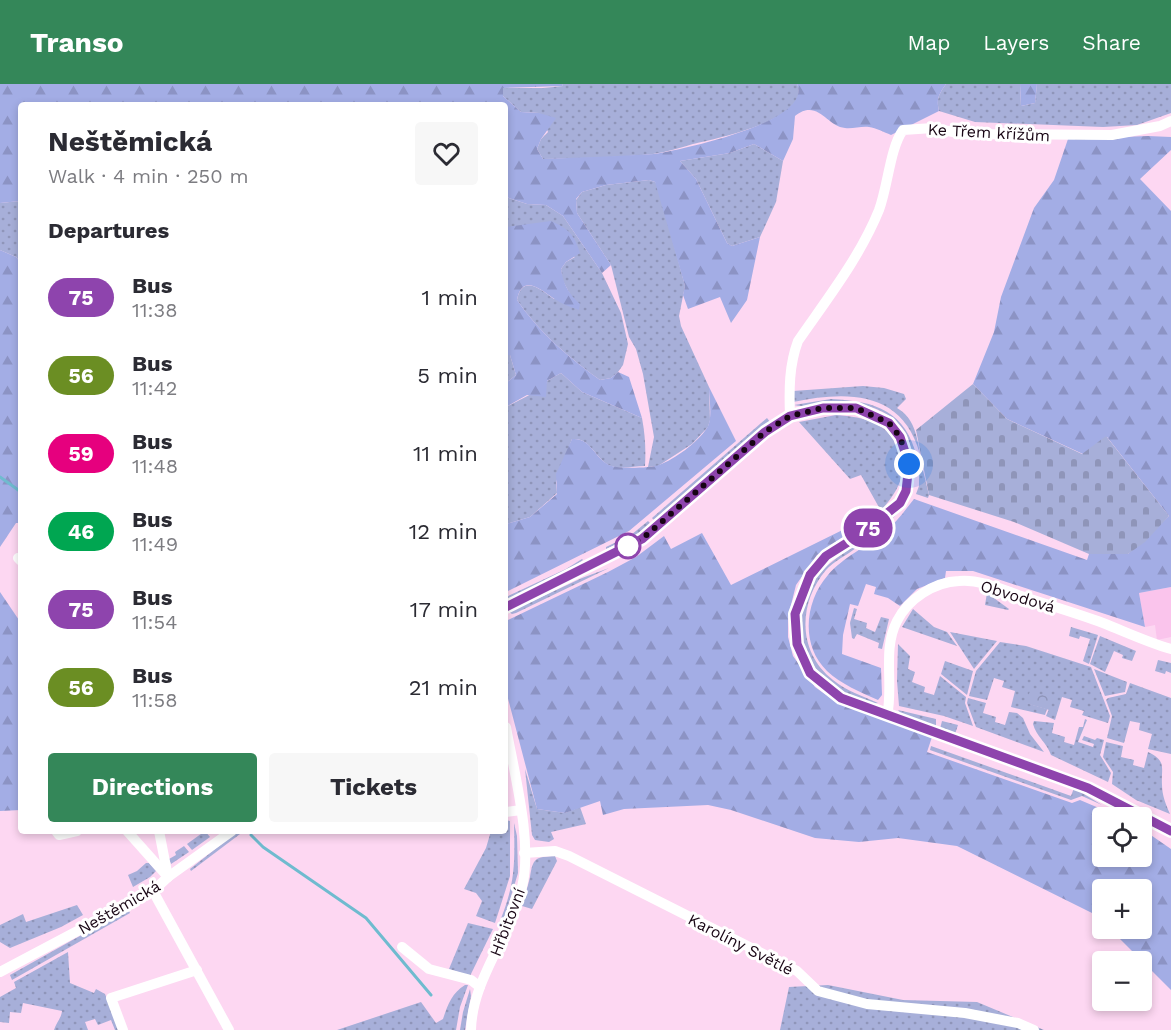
<!DOCTYPE html>
<meta charset="utf-8">
<style>
:root{--surface:#fff;--page:#f7f7f7;--text:#2b2b33;--muted:#7c7c81;--accent:#348759}
body{margin:0;font-family:"Work Sans",sans-serif;background:var(--page);color:var(--text);height:100vh;display:flex;flex-direction:column;font-size:22px;white-space:nowrap}
*{box-sizing:border-box;margin:0}
p{font-size:20px;color:var(--muted)}
.icon{flex:none;width:33px;height:33px;fill:none;stroke:currentColor;stroke-width:2;stroke-linecap:round;stroke-linejoin:round}
.map{position:relative;flex:1;overflow:hidden}
.sheet{position:absolute;left:18px;top:18px;width:490px;height:732px;display:flex;flex-direction:column;background:var(--surface);border-radius:6px;box-shadow:0 3px 9px #0003}
.sheet>*{flex:none}
.badge{padding:0 12px;border-radius:20px;font-size:21px;line-height:39px}
.tools{position:absolute;left:1092px;top:723px;display:grid;gap:12px}
.tools a{display:grid;place-items:center;width:60px;height:60px;border-radius:6px;background:var(--surface);box-shadow:0 3px 9px #0003;font-size:30px}
.you{position:absolute;width:30px;height:30px;margin:-15px;border:4px solid #fff;border-radius:50%;background:#1a73e8;box-shadow:0 0 0 9px #1a73e833}
.map>.badge{position:absolute;translate:-50% -50%;box-shadow:0 0 0 3px #fff}
h2{padding:0 30px;font-size:22px;line-height:54px}
.round{display:grid;place-items:center;flex:none;width:63px;height:63px;border-radius:6px;background:var(--page)}
.head{display:flex;align-items:center;justify-content:space-between;height:102px;padding:0 30px}
h1{font-size:28px;font-weight:700;line-height:45px}
.primary-button{display:flex;gap:12px;margin-top:auto;padding:12px 30px}
.primary-button a{flex:1;height:69px;border-radius:6px;background:var(--accent);color:#fff;font-size:24px;font-weight:700;line-height:69px;text-align:center}
.primary-button a+a{background:var(--page);color:var(--text)}
ul{padding:0;list-style:none}
li{display:flex;align-items:center;gap:18px;height:78px;padding:0 30px}
li div{flex:1}
li b{display:block;font-size:22px}
li em{font-style:normal}
li .badge{min-width:66px;font-weight:700;text-align:center}
header{display:flex;align-items:center;gap:36px;box-sizing:border-box;height:84px;padding:0 30px;background:var(--accent);color:#fff}
header strong{font-size:28px}
nav{display:flex;gap:33px;margin-inline-start:auto;font-size:21px}
.map>svg:first-child{display:block}
.built{fill:#fac4ec}
.grass{fill:url(#grass-dots)}
.forest{fill:url(#forest-firs)}
.cemetery{fill:url(#cemetery-stones)}
.park{fill:url(#park-crowns)}
.lines{fill:none;stroke-linecap:round;stroke-linejoin:round}
.stream{stroke:#6fbbcf;stroke-width:3}
.street{stroke:#fff;stroke-width:10}
.line-casing{stroke:#fff;stroke-width:14}
.line{stroke:#8e44ad;stroke-width:9}
.walk{stroke:#170413;stroke-width:6;stroke-dasharray:0 10.8}
.stop-dot{fill:#fff;stroke:#8e44ad;stroke-width:3}
.labels{text-anchor:middle;stroke-width:6;stroke-linejoin:round;paint-order:stroke}
.street-label{font-size:16px;fill:#170413;stroke:#fff}
</style>
<header>
<strong>Transo</strong>
<nav><a>Map</a><a>Layers</a><a>Share</a></nav>
</header>
<div class="map">
<svg width="1171" height="946" viewBox="0 0 1171 946">
<defs>
<pattern id="grass-dots" width="8" height="8" patternUnits="userSpaceOnUse" patternTransform="scale(1.5)"><rect width="8" height="8" fill="#a7afd9"/><path d="M2 2h.1M6 6h.1" fill="none" stroke="#8f95b9" stroke-width="1.8" stroke-linecap="round"/></pattern>
<pattern id="forest-firs" width="22" height="20" patternUnits="userSpaceOnUse" patternTransform="scale(1.5)"><rect width="22" height="20" fill="#a3ade5"/><path d="M5 1l3.5 6h-7zM16 11l3.5 6h-7z" fill="#8c93c4"/></pattern>
<pattern id="cemetery-stones" width="16" height="16" patternUnits="userSpaceOnUse" patternTransform="scale(1.5)"><rect width="16" height="16" fill="#a7afd9"/><path d="M2 7V4a2 2 0 0 1 4 0v3zM10 15v-3a2 2 0 0 1 4 0v3z" fill="#8f95b9"/></pattern>
<pattern id="park-crowns" width="20" height="18" patternUnits="userSpaceOnUse" patternTransform="scale(1.5)"><rect width="20" height="18" fill="#a7afd9"/><path d="M2 6a3 3 0 1 1 6 0M12 15a3 3 0 1 1 6 0" fill="none" stroke="#8f95b9"/></pattern>
</defs>
<rect width="100%" height="100%" fill="#fdd7f2"/>
<polygon class="built" points="1171,503 1171,553 1157,556 1155,541 1145,543 1139,509"/>
<g class="grass">
<path d="M562 0H797C813 35 715 55 693 60 680 64 666 68 653 70 616 74 579 74 543 75L537 65 541 55 548 48 539 29 521 28 503 12V4H543L563 2Z"/>
<path d="M946 0H1020L1021 22 1035 19 1037 0H1171V29L1137 41 1103 43 975 38 939 27C936 15 939 10 946 0Z"/>
<polygon points="754,60 783,77 776,118 760,153 732,162 727,159 696,95 680,77 730,69"/>
<polygon points="649,96 655,98 658,102 685,202 679,232 681,242 709,303 710,336 708,343 692,360 658,382 648,383 654,353 643,290 636,265 629,253 611,181 577,129 576,116 582,108 606,101"/>
<path d="M506 113 527 120 546 121 563 132 602 189 621 229 628 260 623 281 618 288 611 294 600 296C569 274 538 247 517 216 522 189 542 206 554 215L571 212 562 195 561 185 566 178 575 173 516 143H506Z"/>
<polygon points="21,117 21,179 16,173 0,166 0,119"/>
<polygon points="506,271 510,271 516,291 506,299"/>
<path d="M561 289 582 308 642 334C645 350 646 365 645 382 636 382 624 385 615 383 596 380 593 353 572 355L556 398 557 409 530 433 506 440V323L545 303 547 297Z"/>
<path d="M863 302 884 304 904 310 906 315 897 324C914 334 917 351 920 370 902 306 847 307 793 318V307Z"/>
<path d="M831 315C876 317 906 327 917 374L913 376C911 366 910 354 903 345 888 324 856 316 831 318 819 319 806 324 794 321Z"/>
<path d="M836 331C865 333 892 339 899 370 901 378 902 387 901 394 898 406 889 417 881 427L861 391 850 395 799 338Z"/>
<polygon points="767,334 770,338 655,437 652,434"/>
<polygon points="921,378 929,411 928,414 916,410 919,402 919,379"/>
<path d="M910 414C895 435 877 449 856 464 847 471 834 477 826 486 798 519 797 568 833 596 846 607 863 612 878 619 863 622 844 609 832 601 816 588 805 571 801 551 791 489 847 471 885 440 894 433 900 420 910 414Z"/>
<polygon points="648,437 651,440 633,453 606,465 606,463 631,451"/>
<polygon points="582,475 583,476 564,489 506,517 506,513 566,485"/>
<polygon points="609,484 516,529 512,530 509,528 582,494"/>
<polygon points="987,509 1009,525 1008,526 985,521"/>
<polygon points="854,524 857,525 854,535 867,539 866,544 875,548 881,533 889,535 882,565 878,564 879,559 857,550 854,555 852,554 850,539"/>
<polygon points="913,525 934,543 947,548 957,562 902,543"/>
<polygon points="1071,543 1098,551 1089,580 1083,577 1090,555 1080,552 1079,555 1069,552"/>
<polygon points="950,548 997,557 974,585"/>
<polygon points="1100,552 1136,567 1132,577 1122,574 1123,571 1114,567 1105,588 1090,580"/>
<polygon points="1000,558 1026,562 1091,583 1110,632 1108,639 1082,631 1084,627 1070,623 1072,616 1062,613 1055,636 1046,632 1049,625 1026,619 1047,625 1045,631 1011,623 1015,607 1002,603 1004,597 994,594 987,616 969,612 976,587"/>
<polygon points="898,560 910,572 908,585 915,588 912,598 925,603 924,608 934,611 940,592 966,613 965,619 973,642 944,632 899,622 897,597"/>
<polygon points="1158,576 1171,579 1171,589 1166,587 1165,590 1155,587"/>
<polygon points="945,577 973,587 967,611 941,590"/>
<polygon points="1094,585 1127,598 1125,608 1105,612"/>
<polygon points="1130,599 1171,614 1171,670 1148,665 1152,650 1139,646 1140,639 1130,637 1124,659 1107,654 1112,632 1106,616 1108,614 1126,610"/>
<polygon points="968,614 986,619 983,629 996,633 995,638 1005,641 1009,628 1017,629 1023,634 1030,650 1044,668 976,643 967,619"/>
<polygon points="898,626 936,635 936,644 903,632"/>
<path d="M1085 635 1087 636 1078 658 1093 663 1094 660 1082 656 1084 652 1095 656 1097 654 1104 656 1100 671 1111 689 1108 698 1051 671C1047 659 1036 652 1033 640L1034 637 1054 639 1052 649 1065 653 1064 658 1074 661 1079 643H1083Z"/>
<polygon points="942,637 958,641 955,650 940,645"/>
<path d="M1106 658 1123 662 1121 673 1134 676 1133 681 1144 684 1148 668C1167 677 1161 683 1162 701 1162 711 1166 721 1170 730L1136 716 1112 700 1113 688 1103 673Z"/>
<polygon points="931,662 1071,712 1074,704 1102,721 1082,712 1071,716 930,666"/>
<polygon points="525,685 537,725 565,729 580,723 586,740 551,748 554,755 549,758 535,756 532,751"/>
<polygon points="506,736 510,737 510,792 495,839 476,832 482,817 476,809 464,805 486,764 491,747 506,747"/>
<path d="M514 739 517 752 518 789 502 842H498C515 801 515 783 514 739Z"/>
<polygon points="205,747 210,753 192,766 187,760"/>
<polygon points="238,747 244,747 191,787 190,785"/>
<polygon points="184,762 189,768 171,780 169,775 176,771 175,768"/>
<path d="M555 772 557 777 532 825 522 822C524 812 528 803 530 793 533 774 535 773 555 772Z"/>
<polygon points="146,779 149,779 156,787 150,793 133,803 128,791 137,787"/>
<polygon points="77,821 83,831 61,843 10,864 0,858 0,841 23,830 26,838"/>
<polygon points="128,825 130,829 12,896 10,891"/>
<polygon points="468,839 493,845 470,892 449,885"/>
<path d="M68 868 70 899 94 909 96 905 105 910 120 946H115L111 936 98 941 95 935 85 938 88 946H54C56 939 61 935 62 927L23 919 21 929 10 928 9 939 0 938V913L16 904 14 898Z"/>
<path d="M465 901H468L460 923 456 946H337L421 918 436 939 443 935C448 920 452 909 465 901Z"/>
<polygon points="828,901 903,916 977,918 1044,946 780,946 789,903"/>
<polygon points="470,905 471,912 465,946 460,946 463,928"/>
</g>
<g class="forest">
<path d="M0 0H562L563 2 503 4V12L521 28 539 29 556 34 541 55 537 65 543 75C568 74 593 73 617 72 630 71 642 71 654 70 680 66 814 38 797 0H946C939 10 936 15 939 27L891 51C884 48 876 44 869 43 861 42 853 45 845 44 827 43 818 14 795 32L793 55 783 77 754 60 730 69 680 77 696 95 727 159 732 162 760 153 747 216 731 239 720 213 688 225 683 211 685 202 655 98 649 96 606 101 582 108 576 115 577 129 611 181 602 189 563 132 546 121 527 120 506 113V21H21V117L0 119Z"/>
<polygon points="1020,0 1037,0 1035,19 1021,22"/>
<path d="M1148 52 1171 53V66L1140 95 1171 127V503L1139 509 1145 543 973 487H946L945 494 917 505 900 522 888 514 874 510 876 503 866 500 858 522 850 520 843 551 842 570 881 584 882 611 878 616C860 608 841 600 827 587 800 561 805 517 828 491 842 474 869 461 886 447 897 438 905 426 914 415L1087 476 1089 470H1128L1169 432 1107 353 1083 370 1007 335 973 300 994 248 1001 213 1034 124 1054 96 1068 55Z"/>
<path d="M551 137C569 145 574 150 580 169L566 178 561 185C563 200 569 210 580 220L579 226C570 223 560 219 553 214 541 206 522 189 517 216 538 247 569 274 600 296L611 294 618 288 629 293 642 334 582 308 561 289 547 297 546 313 527 311 506 323V299L516 291 510 271H506V143Z"/>
<polygon points="0,166 16,173 21,179 21,439 16,439 0,463"/>
<path d="M709 303 736 357 629 447 506 508V440L530 433 557 410 556 390 572 355C592 353 595 377 612 382 619 385 652 384 659 381 675 375 697 359 707 344 713 335 709 314 709 303Z"/>
<polygon points="881,427 817,471 796,501 788,533 788,553 793,572 815,603 836,618 932,653 927,668 1072,719 1080,716 1120,733 1102,734 1102,772 1142,772 1142,745 1171,765 1171,906 1110,845 1142,844 1142,806 1102,806 1102,837 1094,830 957,762 898,754 859,758 815,754 731,726 708,721 624,725 603,731 600,717 565,729 537,725 506,607 506,537 608,488 636,473 664,452 671,465 702,449 731,501"/>
<polygon points="0,508 21,539 21,726 0,727"/>
</g>
<polygon class="cemetery" points="973,300 1007,335 1082,370 1106,352 1169,432 1145,458 1128,470 1089,470 1014,438 929,411 916,346"/>
<polygon class="park" points="1030,607 1052,614 1049,626 1026,619"/>
<g class="lines">
<g class="stream">
<polyline points="0,393 21,408"/>
<polyline points="251,751 263,763 366,834 431,911"/>
</g>
<g class="street">
<path d="M790 332C789 306 789 281 798 257 827 215 860 173 879 126 888 102 890 64 903 46L933 44 963 50 1112 51 1160 42 1171 37"/>
<polyline points="18,474 21,477"/>
<polyline points="506,523 642,455 765,348 790,332 823,324 856,324 889,339 900,353 909,380 906,407 899,419 861,450 826,472 810,491 795,530 797,560 810,589 841,614 1088,704 1171,747"/>
<path d="M887 632C894 601 882 566 897 537 908 515 934 498 959 497 980 495 1001 505 1021 512 1048 521 1076 529 1103 539 1126 548 1147 558 1171 565"/>
<polyline points="506,728 521,726"/>
<polyline points="56,747 59,751 77,747"/>
<polyline points="127,747 168,793"/>
<polyline points="159,747 168,793"/>
<polyline points="524,769 555,767 569,772 797,887 818,907 867,920 965,929 1018,939 1034,946"/>
<polyline points="153,807 229,946"/>
<polyline points="402,863 429,885 471,896 480,903"/>
<polyline points="0,888 153,807 168,793 232,747"/>
<polyline points="123,946 111,914 197,886"/>
<path d="M471 946C472 895 511 852 522 803 533 758 514 689 506 643"/>
</g>
</g>
<g class="lines">
<g class="line-casing">
<polyline id="line" points="506,523 642,455 765,348 790,332 823,324 856,324 889,339 900,353 909,380 906,407 900,419 861,450 826,472 810,491 795,530 797,560 810,589 841,614 1088,704 1171,747"/>
</g>
<use href="#line" class="line"/>
<polyline class="walk" points="628,462 642,455 765,348 790,332 823,324 856,324 889,339 900,353 909,380"/>
</g>
<circle class="stop-dot" cx="628" cy="462" r="12"/>
<g class="labels">
<g class="street-label">
<text transform="translate(989 48) rotate(3)" y="6">Ke Třem křížům</text>
<text transform="translate(1018 512) rotate(17)" y="6">Obvodová</text>
<text transform="translate(119 823) rotate(-30)" y="6">Neštěmická</text>
<text transform="translate(507 838) rotate(-69)" y="6">Hřbitovní</text>
<text transform="translate(741 860) rotate(27)" y="6">Karolíny Světlé</text>
</g>
</g>
</svg>
<div class="tools">
<a><svg class="icon" aria-label="locate" viewBox="0 0 24 24"><circle cx="12" cy="12" r="6"/><path d="M12 2v4M12 18v4M2 12h4M18 12h4"/></svg></a>
<a>+</a>
<a>−</a>
</div>
<div class="you" style="left:909px;top:380px"></div>
<b class="badge" style="left:868px;top:444px;background:#8e44ad;color:#fff">75</b>
<section class="sheet">
<div class="head"><div><h1>Neštěmická</h1><p>Walk · 4 min · 250 m</p></div><a class="round"><svg class="icon" aria-label="heart" viewBox="0 0 24 24"><path d="M12 20l-8-8c-3-5 5-10 8-4 3-6 11-1 8 4z"/></svg></a></div>
<h2>Departures</h2>
<ul>
<li><span class="badge" style="background:#8e44ad;color:#fff">75</span><div><b>Bus</b><p>11:38</p></div><em>1 min</em></li>
<li><span class="badge" style="background:#6b8e23;color:#fff">56</span><div><b>Bus</b><p>11:42</p></div><em>5 min</em></li>
<li><span class="badge" style="background:#e6007e;color:#fff">59</span><div><b>Bus</b><p>11:48</p></div><em>11 min</em></li>
<li><span class="badge" style="background:#00a651;color:#fff">46</span><div><b>Bus</b><p>11:49</p></div><em>12 min</em></li>
<li><span class="badge" style="background:#8e44ad;color:#fff">75</span><div><b>Bus</b><p>11:54</p></div><em>17 min</em></li>
<li><span class="badge" style="background:#6b8e23;color:#fff">56</span><div><b>Bus</b><p>11:58</p></div><em>21 min</em></li>
</ul>
<div class="primary-button"><a>Directions</a><a>Tickets</a></div>
</section>
</div>
